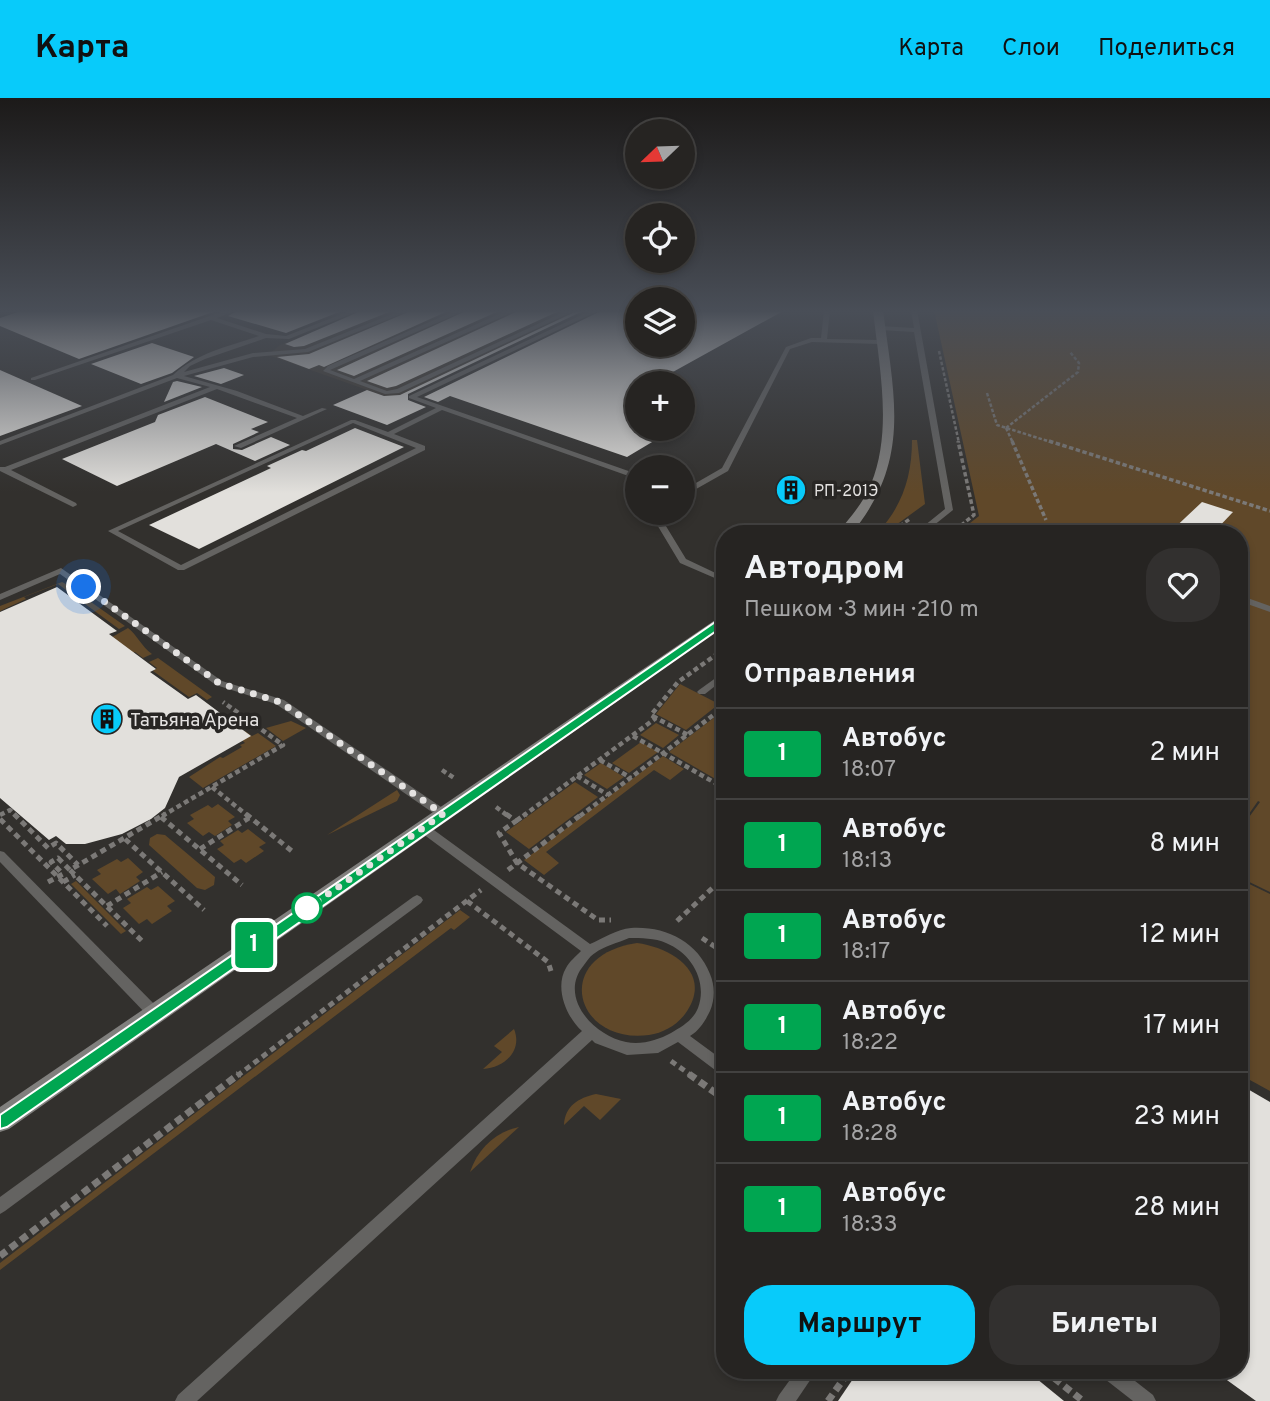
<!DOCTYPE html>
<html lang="ru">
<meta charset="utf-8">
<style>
:root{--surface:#262422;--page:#32302f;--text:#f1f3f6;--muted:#a4a4a5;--line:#424140;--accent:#08cbfa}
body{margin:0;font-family:Overpass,sans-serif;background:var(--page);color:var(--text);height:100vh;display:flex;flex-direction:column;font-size:26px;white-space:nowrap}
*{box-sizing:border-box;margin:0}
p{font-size:23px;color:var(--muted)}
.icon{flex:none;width:38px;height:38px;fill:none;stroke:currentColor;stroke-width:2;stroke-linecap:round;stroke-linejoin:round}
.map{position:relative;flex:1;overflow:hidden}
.panel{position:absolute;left:716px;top:427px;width:532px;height:854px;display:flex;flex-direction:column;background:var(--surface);border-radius:28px;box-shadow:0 4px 10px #0003,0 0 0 2px var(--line)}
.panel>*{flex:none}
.badge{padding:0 14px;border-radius:5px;font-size:24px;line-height:46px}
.needle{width:46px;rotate:247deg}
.controls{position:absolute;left:625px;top:21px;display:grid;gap:14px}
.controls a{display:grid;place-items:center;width:70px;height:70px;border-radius:50%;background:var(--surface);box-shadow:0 4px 10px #0003,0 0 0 2px var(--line);font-size:35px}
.you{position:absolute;width:35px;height:35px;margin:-18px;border:5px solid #fff;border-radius:50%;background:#1a73e8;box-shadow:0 0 0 10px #1a73e833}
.map>.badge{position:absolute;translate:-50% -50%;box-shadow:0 0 0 4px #fff}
h2{padding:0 28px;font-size:26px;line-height:63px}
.round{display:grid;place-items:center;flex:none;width:74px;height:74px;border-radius:28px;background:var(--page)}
.head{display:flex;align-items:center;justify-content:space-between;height:119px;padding:0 28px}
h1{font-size:33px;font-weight:700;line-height:52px}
.action{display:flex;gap:14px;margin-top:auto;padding:14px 28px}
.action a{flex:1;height:80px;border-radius:28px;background:var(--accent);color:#111;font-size:28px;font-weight:700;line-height:80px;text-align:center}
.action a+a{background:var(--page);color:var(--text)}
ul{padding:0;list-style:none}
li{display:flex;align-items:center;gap:21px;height:91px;padding:0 28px;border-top:2px solid var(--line)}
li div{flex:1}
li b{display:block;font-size:26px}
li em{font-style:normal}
li .badge{min-width:77px;font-weight:700;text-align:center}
header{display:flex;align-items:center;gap:42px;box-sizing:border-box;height:98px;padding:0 35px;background:var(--accent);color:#111}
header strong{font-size:33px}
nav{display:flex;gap:38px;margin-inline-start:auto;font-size:24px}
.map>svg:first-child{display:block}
.built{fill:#3f3931}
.green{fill:#604829}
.building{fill:#e2e0dc}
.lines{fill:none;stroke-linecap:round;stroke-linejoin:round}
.path-far4{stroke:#7b7977;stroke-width:2.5;stroke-dasharray:3.5 2;stroke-linecap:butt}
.path-far3{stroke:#7b7977;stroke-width:3.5;stroke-dasharray:4.5 2.5;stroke-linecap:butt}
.path-far2{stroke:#7b7977;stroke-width:4.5;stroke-dasharray:5 3.5;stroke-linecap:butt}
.path-far1{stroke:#7b7977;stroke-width:5;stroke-dasharray:6 4.5;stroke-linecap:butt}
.path{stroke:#7b7977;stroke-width:7;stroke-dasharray:8 5;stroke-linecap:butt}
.lane{fill:#646361;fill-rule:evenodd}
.secondary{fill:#807f7d;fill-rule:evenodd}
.line{fill:#00a651;stroke:#fff;stroke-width:2}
.walk{stroke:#e4e2e1;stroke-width:7;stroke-dasharray:0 12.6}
.stop-dot{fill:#fff;stroke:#00a651;stroke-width:3.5}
.labels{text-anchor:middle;stroke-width:7;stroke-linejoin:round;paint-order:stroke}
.far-poi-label{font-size:16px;fill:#e4e2e1;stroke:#282624;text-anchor:start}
.poi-label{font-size:19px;fill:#e4e2e1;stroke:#282624;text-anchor:start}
</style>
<header>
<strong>Карта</strong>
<nav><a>Карта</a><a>Слои</a><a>Поделиться</a></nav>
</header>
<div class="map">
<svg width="1270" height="1303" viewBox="0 0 1270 1303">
<rect width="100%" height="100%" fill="#32302d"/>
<polygon class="built" points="369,212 584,212 402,297 387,299 268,257 280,247"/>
<g class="green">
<polygon points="934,212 1270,212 1270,794 1239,779 1239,733 1260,704 1258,703 1239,730 1239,695 1251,700 1239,694 1239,436 956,436 979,418"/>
<path d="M912 342H917L925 406 885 435 879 433C903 407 912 377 912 342Z"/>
<polygon points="62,484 64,485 125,528 119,531 58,486 24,499 26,501 0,513 0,508"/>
<path d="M128 530C138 538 141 548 152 556L143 560 135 554 130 556 107 542Z"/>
<polygon points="158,560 212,599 207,602 197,595 189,599 153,573 157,570 149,564"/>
<polygon points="680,586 719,606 686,632 656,616"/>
<polygon points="724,612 724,686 669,654"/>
<polygon points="291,623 306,630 283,643 266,630"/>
<polygon points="656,625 679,637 663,650 640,637"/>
<polygon points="245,633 252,638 258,635 276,648 203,690 189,679 220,659 223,660 242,649 240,647 245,645 242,642"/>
<polygon points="641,644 658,654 629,675 612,665"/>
<polygon points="663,658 684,671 670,682 654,672 546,754 559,765 544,777 524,762"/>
<polygon points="601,665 624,679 607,691 584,677"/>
<polygon points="575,684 598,699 529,751 506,734"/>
<polygon points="397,692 400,697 397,703 327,737"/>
<polygon points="218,706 235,719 228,723 232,727 215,738 209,734 203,738 187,725 194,721 190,717 208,707 212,710"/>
<polygon points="248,731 266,745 259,749 264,753 246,765 241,761 234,765 217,751 224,747 220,743 238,732 242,735"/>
<polygon points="157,736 165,737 215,779 214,787 205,792 197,790 149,747 150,740"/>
<polygon points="128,760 143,774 136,779 140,783 120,796 116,791 108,796 92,781 101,776 97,772 117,761 121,764"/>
<polygon points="1239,781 1270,796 1270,993 1239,976"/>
<polygon points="76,783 126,833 121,836 71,786"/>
<polygon points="158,788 175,803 167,808 172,813 152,826 147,821 139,826 123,810 131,805 127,801 147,789 151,792"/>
<polygon points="460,812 470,819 454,832 451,830 0,1172 0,1165"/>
<path d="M637 845C673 850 714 876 685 916 677 927 663 935 649 937 575 947 550 858 637 845Z"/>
<path d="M514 931C523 953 504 970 483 971L502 954 494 948Z"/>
<path d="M596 996 621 1001 600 1022 584 1008 564 1027C565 1008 578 1000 596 996Z"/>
<path d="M519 1029 470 1074C478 1051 495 1034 519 1029Z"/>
</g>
<g class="building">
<polygon points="24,212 213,212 213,214 79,261 0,228 0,220"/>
<polygon points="239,212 344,212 286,235 228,218"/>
<polygon points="363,212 394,212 304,248 294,249 285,246"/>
<polygon points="413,212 450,212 324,269 319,267 309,271 277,259 309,256"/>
<polygon points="468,212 501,212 354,278 337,272"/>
<polygon points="520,212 561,212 396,288 387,290 367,283"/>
<polygon points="579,212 585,212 408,296 408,302 426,309 387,327 333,307 367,292 384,298 400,297"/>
<polygon points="603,212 637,212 637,247 682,247 682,212 785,212 653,285 637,285 637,331 674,331 627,359 450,298 438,304 424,299"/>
<polygon points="152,245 194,259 172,275 141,286 91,266"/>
<polygon points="224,270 244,277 221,286 194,278"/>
<polygon points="0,272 82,308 0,338"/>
<polygon points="177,283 202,289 164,304 173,284"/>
<polygon points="205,299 268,324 251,331 259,334 233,346 233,351 242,352 271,339 290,347 255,363 216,346 117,388 62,361 155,324 158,317"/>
<polygon points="355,330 404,349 199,451 149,427 271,370 267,368 302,352 306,353"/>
<polygon points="1202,404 1233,414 1212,436 1168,436"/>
<polygon points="57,489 117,533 109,536 156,571 150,574 188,601 196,597 251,638 179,679 165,710 151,721 122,736 85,746 66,746 56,738 49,742 0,700 0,514"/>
<polygon points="1239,986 1270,1004 1270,1303 1256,1303 1213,1272 1239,1272"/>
<polygon points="859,1272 1026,1272 1064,1303 838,1303"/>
</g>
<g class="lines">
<g class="path-far4">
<polyline points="939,253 959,345"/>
<polyline points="987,295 997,327 1054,345"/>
<polyline points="1006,330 1078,274 1079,265 1070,254"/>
<polyline points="1006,330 1013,345"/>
</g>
<g class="path-far3">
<polyline points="1012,343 1046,422"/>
<polyline points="1049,343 1270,413"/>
<polyline points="888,436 910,421"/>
<polyline points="950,436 974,417 958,343"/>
</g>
<g class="path-far2">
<polyline points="656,620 651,617 678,584 724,551"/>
<polyline points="633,638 724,690"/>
<polyline points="600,662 631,680"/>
<polyline points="442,672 454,680"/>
<polyline points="577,678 608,697"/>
<polyline points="212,689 248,718"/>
<polyline points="496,709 508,718"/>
<polyline points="0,717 10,712 16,718"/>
<polyline points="162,718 283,647 223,604"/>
<polyline points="523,718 656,620 688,637"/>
<polyline points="580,718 724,609"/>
</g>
<g class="path-far1">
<polyline points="14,716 48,750 56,745 78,767"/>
<polyline points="246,716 293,754"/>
<polyline points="506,716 516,723 499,735 517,765 598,822 611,822"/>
<polyline points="161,719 242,787"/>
<polyline points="0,721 107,828"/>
<polyline points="516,723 526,716"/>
<polyline points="125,741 204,812"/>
<polyline points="200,751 249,720"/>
<polyline points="70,772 142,843"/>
<polyline points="508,772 582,716"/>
<polyline points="48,784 63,776 51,764 58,760 70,772 165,716"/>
<polyline points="63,784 75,777"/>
<polyline points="467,803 548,864 551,873"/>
<polyline points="107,808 162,774"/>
<polyline points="677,823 719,784"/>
<polyline points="702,840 717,850 722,868"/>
<polyline points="717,850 724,842"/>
<polyline points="671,963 692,978"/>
<polyline points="237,978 481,792"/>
</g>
<g class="path">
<polyline points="689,976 724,1001"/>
<polyline points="0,1158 239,976"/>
<polyline points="1044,1272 1083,1303"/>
<polyline points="828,1303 850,1272"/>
</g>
<g class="lane">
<path d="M227 212H237L217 220 266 236 286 238 352 212H361L289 241 266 240 205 261 190 268 184 274 253 255 305 251 402 212H411L308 254 253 259 184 278 237 293 303 318 322 310 327 311 241 350 234 348 297 320 217 291 11 372 76 405 77 407 73 409 0 373V369H5L210 289 177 280 0 347V343L173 277C196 255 230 248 259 238L211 222 35 282H31V280Z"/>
<polygon points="457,212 466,212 330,272 354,281 508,212 517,212 360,283 387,293 397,291 568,212 576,212 399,295 385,296 323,273 328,268"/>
<path d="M592 212H600L417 299 637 376V381L442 312 394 336 425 348V352L184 472H178L108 433 351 322H355L388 334 436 310 409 300V298ZM353 325 416 350 181 467 118 433Z"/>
<polygon points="824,212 830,212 827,241 881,242 884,244 881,246 812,244 790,251 728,373 682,399 682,393 722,370 786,249 811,240 821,240"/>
<polygon points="911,212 917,212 953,412 923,436 914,436 945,411 914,234 880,232 877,230 880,228 914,230"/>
<polygon points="650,415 658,415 686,461 724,479 724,484 680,465"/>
<polygon points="1048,431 1054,431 1064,436 1044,436"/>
<polygon points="61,470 222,583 284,602 447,713 449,716 447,719 439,719 276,606 216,587 60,476 0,502 0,496"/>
<polygon points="1239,497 1270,508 1270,514 1239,503"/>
<polygon points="724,574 724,581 705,596 699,596 697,594 699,592"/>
<path d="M423 726 427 727 590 846C602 841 617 831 631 830 665 828 697 843 710 876 715 888 715 901 710 913 705 923 700 932 690 938L724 963V977L719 975 678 944 658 955 627 957 595 945 592 942 197 1303H175L178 1297 582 933C567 920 554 890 566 870 569 864 576 858 581 853L419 733 417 730 419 727ZM629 840C641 840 655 840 666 845 691 855 708 883 698 910 693 922 683 928 671 935 658 942 642 947 626 944 592 937 558 898 584 867 587 863 591 857 595 855 604 848 618 845 629 840Z"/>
<polygon points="0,753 4,754 160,912 162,916 160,920 155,922 150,920 0,764"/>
<polygon points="417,797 421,799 423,802 421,805 5,1113 0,1116 0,1099 413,799"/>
<polygon points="797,1272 817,1272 796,1303 776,1303 779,1297"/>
<polygon points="1098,1272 1121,1272 1153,1297 1156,1303 1133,1303 1101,1278"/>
</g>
<g class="secondary">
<path d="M873 212H883C894 299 912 363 851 436H837C850 419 863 406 871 386 893 332 879 268 873 212Z"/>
<polygon points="724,516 724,528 9,1031 0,1034 0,1009"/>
</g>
</g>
<linearGradient id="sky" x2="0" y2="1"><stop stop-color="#1c1a19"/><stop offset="0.54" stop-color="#494e57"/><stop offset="1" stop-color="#494e57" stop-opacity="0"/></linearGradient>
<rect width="1270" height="395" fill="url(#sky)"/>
<polygon class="line" points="724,518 730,521 729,524 7,1029 0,1031 0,1017"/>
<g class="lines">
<polyline class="walk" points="84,489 219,585 280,604 443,716 298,817 307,810"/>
</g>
<defs>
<g id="building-disc" transform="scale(1.575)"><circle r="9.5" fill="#08cbfa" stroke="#282624"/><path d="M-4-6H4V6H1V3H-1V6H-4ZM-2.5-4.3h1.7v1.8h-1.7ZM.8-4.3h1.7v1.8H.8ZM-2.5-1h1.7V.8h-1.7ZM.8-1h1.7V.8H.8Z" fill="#111"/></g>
</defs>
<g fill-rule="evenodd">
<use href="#building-disc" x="791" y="392"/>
<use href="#building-disc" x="107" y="621"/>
</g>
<circle class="stop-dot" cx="307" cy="810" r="14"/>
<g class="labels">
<g class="far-poi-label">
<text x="814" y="398">РП-201Э</text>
</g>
<g class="poi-label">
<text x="130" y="628">Татьяна Арена</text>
</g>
</g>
</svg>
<div class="controls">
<a><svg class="needle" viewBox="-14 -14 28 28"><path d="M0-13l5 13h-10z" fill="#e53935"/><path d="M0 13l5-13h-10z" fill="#a4a4a5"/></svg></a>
<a><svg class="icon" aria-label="locate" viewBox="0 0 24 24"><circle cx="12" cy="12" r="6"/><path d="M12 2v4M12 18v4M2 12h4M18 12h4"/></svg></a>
<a><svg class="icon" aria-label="layers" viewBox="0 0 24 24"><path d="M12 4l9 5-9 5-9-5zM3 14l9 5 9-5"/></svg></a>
<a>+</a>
<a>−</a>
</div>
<div class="you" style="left:84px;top:489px"></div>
<b class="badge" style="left:254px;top:847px;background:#00a651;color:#fff">1</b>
<section class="panel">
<div class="head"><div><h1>Автодром</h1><p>Пешком · 3 мин · 210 m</p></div><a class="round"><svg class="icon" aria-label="heart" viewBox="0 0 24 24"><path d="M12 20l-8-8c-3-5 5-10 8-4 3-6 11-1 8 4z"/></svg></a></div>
<h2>Отправления</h2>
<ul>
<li><span class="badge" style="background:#00a651;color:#fff">1</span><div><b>Автобус</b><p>18:07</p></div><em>2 мин</em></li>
<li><span class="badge" style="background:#00a651;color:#fff">1</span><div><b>Автобус</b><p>18:13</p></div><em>8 мин</em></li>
<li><span class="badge" style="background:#00a651;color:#fff">1</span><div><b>Автобус</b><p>18:17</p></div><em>12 мин</em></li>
<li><span class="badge" style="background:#00a651;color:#fff">1</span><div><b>Автобус</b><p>18:22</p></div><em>17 мин</em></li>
<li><span class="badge" style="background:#00a651;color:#fff">1</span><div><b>Автобус</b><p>18:28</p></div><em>23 мин</em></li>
<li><span class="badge" style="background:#00a651;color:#fff">1</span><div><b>Автобус</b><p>18:33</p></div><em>28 мин</em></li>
</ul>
<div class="action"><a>Маршрут</a><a>Билеты</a></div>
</section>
</div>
